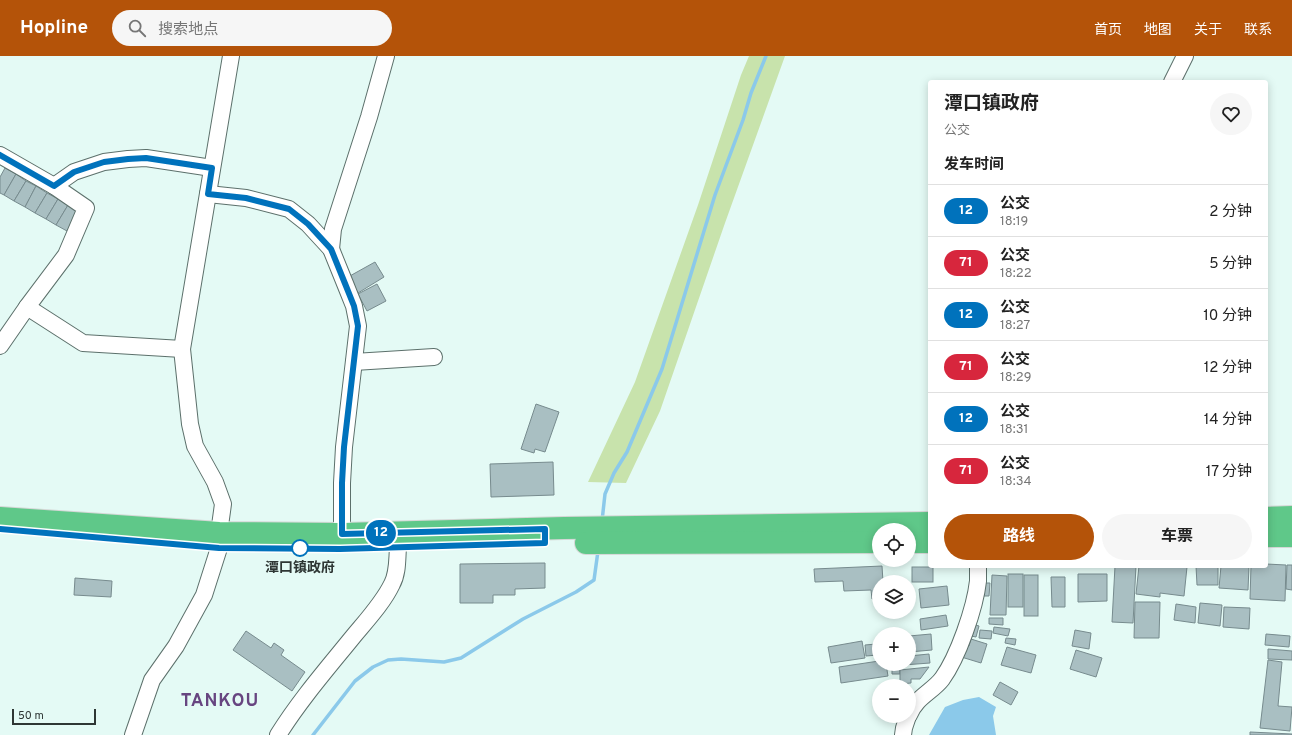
<!DOCTYPE html>
<html lang="zh">
<meta charset="utf-8">
<style>
:root{--surface:#fff;--page:#f6f6f6;--text:#222;--muted:#767676;--line:#e0e0e0;--accent:#b45309}
body{margin:0;font-family:Overpass,"Noto Sans SC",sans-serif;background:var(--page);color:var(--text);height:100vh;display:flex;flex-direction:column;font-size:15px;white-space:nowrap}
*{box-sizing:border-box;margin:0}
p{font-size:13px;color:var(--muted)}
.icon{flex:none;width:22px;height:22px;fill:none;stroke:currentColor;stroke-width:2;stroke-linecap:round;stroke-linejoin:round}
.map{position:relative;flex:1;overflow:hidden}
.details{position:absolute;left:928px;top:24px;width:340px;height:488px;display:flex;flex-direction:column;background:var(--surface);border-radius:4px;box-shadow:0 2px 10px #0003}
.details>*{flex:none}
.badge{padding:0 8px;border-radius:13px;font-size:14px;line-height:26px}
.controls{position:absolute;left:872px;top:467px;display:grid;gap:8px}
.controls a{display:grid;place-items:center;width:44px;height:44px;border-radius:50%;background:var(--surface);box-shadow:0 2px 10px #0003;font-size:20px}
.scale{position:absolute;left:12px;bottom:10px;width:84px;box-sizing:border-box;padding-left:4px;border:2px solid #2e3634;border-top:0;font-size:11px;line-height:14px;white-space:nowrap;color:#2e3634;-webkit-text-stroke:3px #e4faf5;paint-order:stroke}
.map>.badge{position:absolute;translate:-50% -50%;box-shadow:0 0 0 2px #fff}
h2{padding:0 16px;font-size:15px;line-height:36px}
.round{display:grid;place-items:center;flex:none;width:42px;height:42px;border-radius:21px;background:var(--page)}
.head{display:flex;align-items:center;justify-content:space-between;height:68px;padding:0 16px}
h1{font-size:19px;font-weight:700;line-height:30px}
.button{display:flex;gap:8px;margin-top:auto;padding:8px 16px}
.button a{flex:1;height:46px;border-radius:24px;background:var(--accent);color:#fff;font-size:16px;font-weight:700;line-height:46px;text-align:center}
.button a+a{background:var(--page);color:var(--text)}
ul{padding:0;list-style:none}
li{display:flex;align-items:center;gap:12px;height:52px;padding:0 16px;border-top:1px solid var(--line)}
li div{flex:1}
li b{display:block;font-size:15px}
li em{font-style:normal}
li .badge{min-width:44px;font-weight:700;text-align:center}
header{display:flex;align-items:center;gap:24px;box-sizing:border-box;height:56px;padding:0 20px;background:var(--accent);color:#fff}
header strong{font-size:19px}
nav{display:flex;gap:22px;margin-inline-start:auto;font-size:14px}
.search{width:280px;height:36px;background:var(--page);display:flex;align-items:center;gap:10px;box-sizing:border-box;padding:0 14px;border-radius:22px;color:var(--muted);font-size:15px}
.map>svg:first-child{display:block}
.green{fill:#c8e3ac}
.water{fill:#8bc9ea}
.lines{fill:none;stroke-linecap:round;stroke-linejoin:round}
.stream{stroke:#8bc9ea;stroke-width:3.5}
.building{fill:#a9bfc2;stroke:#778b8e}
.minor-casing{stroke:#5c706b;stroke-width:18}
.highway-casing{stroke:#d5d7d6;stroke-width:24}
.minor{stroke:#fff;stroke-width:16}
.highway{stroke:#5fc889;stroke-width:22}
.line-casing{stroke:#fff;stroke-width:9}
.line{stroke:#0072bc;stroke-width:6}
.stop-dot{fill:#fff;stroke:#0072bc;stroke-width:2}
.labels{text-anchor:middle;stroke-width:4;stroke-linejoin:round;paint-order:stroke}
.stop-label{font-size:14px;font-weight:bold;fill:#2e3634;stroke:#e4faf5}
.district-label{font-size:18px;font-weight:bold;letter-spacing:1px;fill:#674580;stroke:#e4faf5}
</style>
<header>
<strong>Hopline</strong>
<div class="search"><svg class="icon" aria-label="search" viewBox="0 0 24 24"><circle cx="10" cy="10" r="6"/><path d="M15 15l6 6"/></svg>搜索地点</div>
<nav><a>首页</a><a>地图</a><a>关于</a><a>联系</a></nav>
</header>
<div class="map">
<svg width="1292" height="679" viewBox="0 0 1292 679">
<rect width="100%" height="100%" fill="#e4faf5"/>
<polygon class="green" points="749,0 785,0 725,167 660,355 626,427 588,426 635,326 698,149 741,19"/>
<polygon class="water" points="979,641 996,651 993,660 996,679 929,679 945,651 963,644"/>
<g class="lines">
<g class="stream">
<polyline points="602,465 605,438 614,417 627,396 662,313 715,139 743,64 751,37 766,0"/>
<polyline points="313,679 355,625 373,611 388,604 401,603 444,606 461,602 523,563 576,536 594,524 598,495"/>
</g>
</g>
<g class="building">
<polygon points="5,112 16,118 4,139 0,137 0,121"/>
<polygon points="16,118 26,125 14,145 4,139"/>
<polygon points="26,125 36,130 25,151 14,145"/>
<polygon points="36,130 47,137 35,157 25,151"/>
<polygon points="47,137 58,143 46,163 35,157"/>
<polygon points="58,143 68,149 56,169 46,163"/>
<polygon points="68,149 79,155 67,175 56,169"/>
<polygon points="375,206 384,221 358,237 348,221"/>
<polygon points="377,228 386,245 367,255 358,238"/>
<polygon points="536,348 559,356 545,396 535,393 534,397 521,393"/>
<polygon points="553,406 554,439 491,441 490,408"/>
<polygon points="545,507 545,532 515,533 515,539 493,539 493,547 460,547 460,508"/>
<polygon points="1266,508 1286,509 1285,545 1250,543 1251,510 1266,510"/>
<polygon points="1287,509 1292,509 1292,534 1286,533"/>
<polygon points="882,510 883,526 879,526 879,542 872,543 871,534 844,535 843,525 815,526 814,513"/>
<polygon points="1115,510 1136,510 1133,567 1112,566"/>
<polygon points="1139,510 1172,510 1187,511 1184,540 1160,537 1160,541 1136,538"/>
<polygon points="1196,510 1218,510 1218,529 1197,529"/>
<polygon points="1221,510 1249,510 1248,534 1219,532"/>
<rect x="912" y="511" width="21" height="15"/>
<rect x="1008" y="518" width="15" height="33"/>
<polygon points="1078,518 1107,518 1107,545 1078,546"/>
<polygon points="992,519 1007,520 1006,559 990,559"/>
<rect x="1024" y="519" width="14" height="41"/>
<polygon points="1051,521 1065,521 1065,551 1052,551"/>
<polygon points="75,522 112,525 111,541 74,539"/>
<polygon points="983,527 990,527 989,540 982,540"/>
<polygon points="947,530 949,549 921,552 919,533"/>
<polygon points="1135,546 1160,546 1159,582 1134,582"/>
<polygon points="1200,547 1222,549 1220,570 1198,567"/>
<polygon points="1176,548 1196,551 1195,567 1174,564"/>
<polygon points="1224,551 1250,552 1249,573 1223,571"/>
<polygon points="946,559 948,570 921,574 920,563"/>
<polygon points="989,562 1003,562 1003,569 989,568"/>
<polygon points="969,567 979,570 976,581 966,579"/>
<polygon points="994,571 1010,573 1008,580 993,577"/>
<polygon points="980,574 992,575 991,583 979,582"/>
<polygon points="1075,574 1091,577 1089,593 1072,590"/>
<polygon points="246,575 271,592 274,587 284,594 281,599 305,616 292,635 233,594"/>
<polygon points="931,578 932,594 909,596 909,580"/>
<polygon points="1266,578 1290,580 1289,591 1265,589"/>
<polygon points="1006,582 1016,583 1015,589 1005,587"/>
<polygon points="971,583 987,588 981,607 958,600 962,588 969,590"/>
<polygon points="862,585 865,602 831,607 828,591"/>
<polygon points="876,588 878,599 866,600 865,589"/>
<polygon points="1007,591 1036,599 1031,617 1001,609"/>
<polygon points="1268,593 1292,595 1292,604 1268,603"/>
<polygon points="1076,594 1102,602 1096,621 1070,613"/>
<polygon points="929,598 930,607 903,609 902,608 909,608 909,600"/>
<polygon points="1268,604 1282,606 1278,650 1292,651 1290,675 1260,672"/>
<polygon points="879,605 879,608 886,608 888,620 841,627 839,611"/>
<polygon points="892,608 899,608 900,618 892,618"/>
<polygon points="929,611 920,623 911,623 911,627 900,628 900,614"/>
<polygon points="1000,626 1018,636 1011,649 993,639"/>
<polygon points="1250,676 1292,678 1292,679 1250,679"/>
</g>
<g class="lines">
<g class="minor-casing">
<g id="minor">
<polyline points="1172,26 1185,0"/>
<polyline points="0,99 54,130 86,152 66,199 27,251 83,287 182,293"/>
<polyline points="54,130 74,116 104,106 128,103 146,102 212,112"/>
<polyline points="208,138 246,142 289,153 308,168 331,193 346,230 354,250 358,270 344,391 342,427 342,478"/>
<polyline points="331,193 333,173 369,61 386,0"/>
<polyline points="0,290 27,251"/>
<polyline points="354,306 434,301"/>
<polyline points="219,477 223,448 215,426 195,390 190,368 182,293 231,0"/>
<path d="M909 659C916 641 932 636 942 623 958 601 975 552 978 525 978 520 978 515 978 510"/>
<polyline points="133,679 152,624 176,590 204,539 219,492"/>
<path d="M278 679C300 644 326 614 352 582 366 565 383 547 392 528 398 517 397 503 398 492"/>
<polyline points="903,679 904,672 908,660"/>
</g>
</g>
<g class="highway-casing">
<g id="highway">
<polyline points="0,462 219,477 342,478 564,472 930,467"/>
<polyline points="1266,462 1292,461"/>
<polyline points="1266,480 1292,480"/>
<polyline points="909,486 930,486"/>
<polyline points="586,487 879,486"/>
</g>
</g>
<use href="#minor" class="minor"/>
<use href="#highway" class="highway"/>
</g>
<g class="lines">
<g class="line-casing">
<polyline id="line" points="0,99 54,130 74,116 104,106 128,103 146,102 212,112 208,138 246,142 289,153 308,168 331,193 346,230 354,250 358,270 344,391 342,427 342,478 545,473 545,487 340,493 219,492 0,473"/>
</g>
<use href="#line" class="line"/>
</g>
<circle class="stop-dot" cx="300" cy="492" r="8"/>
<g class="labels">
<g class="stop-label">
<text x="300" y="516">潭口镇政府</text>
</g>
<g class="district-label">
<text x="220" y="650">TANKOU</text>
</g>
</g>
</svg>
<div class="controls">
<a><svg class="icon" aria-label="locate" viewBox="0 0 24 24"><circle cx="12" cy="12" r="6"/><path d="M12 2v4M12 18v4M2 12h4M18 12h4"/></svg></a>
<a><svg class="icon" aria-label="layers" viewBox="0 0 24 24"><path d="M12 4l9 5-9 5-9-5zM3 14l9 5 9-5"/></svg></a>
<a>+</a>
<a>−</a>
</div>
<div class="scale">50 m</div>
<b class="badge" style="left:381px;top:477px;background:#0072bc;color:#fff">12</b>
<section class="details">
<div class="head"><div><h1>潭口镇政府</h1><p>公交</p></div><a class="round"><svg class="icon" aria-label="heart" viewBox="0 0 24 24"><path d="M12 20l-8-8c-3-5 5-10 8-4 3-6 11-1 8 4z"/></svg></a></div>
<h2>发车时间</h2>
<ul>
<li><span class="badge" style="background:#0072bc;color:#fff">12</span><div><b>公交</b><p>18:19</p></div><em>2 分钟</em></li>
<li><span class="badge" style="background:#d7263d;color:#fff">71</span><div><b>公交</b><p>18:22</p></div><em>5 分钟</em></li>
<li><span class="badge" style="background:#0072bc;color:#fff">12</span><div><b>公交</b><p>18:27</p></div><em>10 分钟</em></li>
<li><span class="badge" style="background:#d7263d;color:#fff">71</span><div><b>公交</b><p>18:29</p></div><em>12 分钟</em></li>
<li><span class="badge" style="background:#0072bc;color:#fff">12</span><div><b>公交</b><p>18:31</p></div><em>14 分钟</em></li>
<li><span class="badge" style="background:#d7263d;color:#fff">71</span><div><b>公交</b><p>18:34</p></div><em>17 分钟</em></li>
</ul>
<div class="button"><a>路线</a><a>车票</a></div>
</section>
</div>
